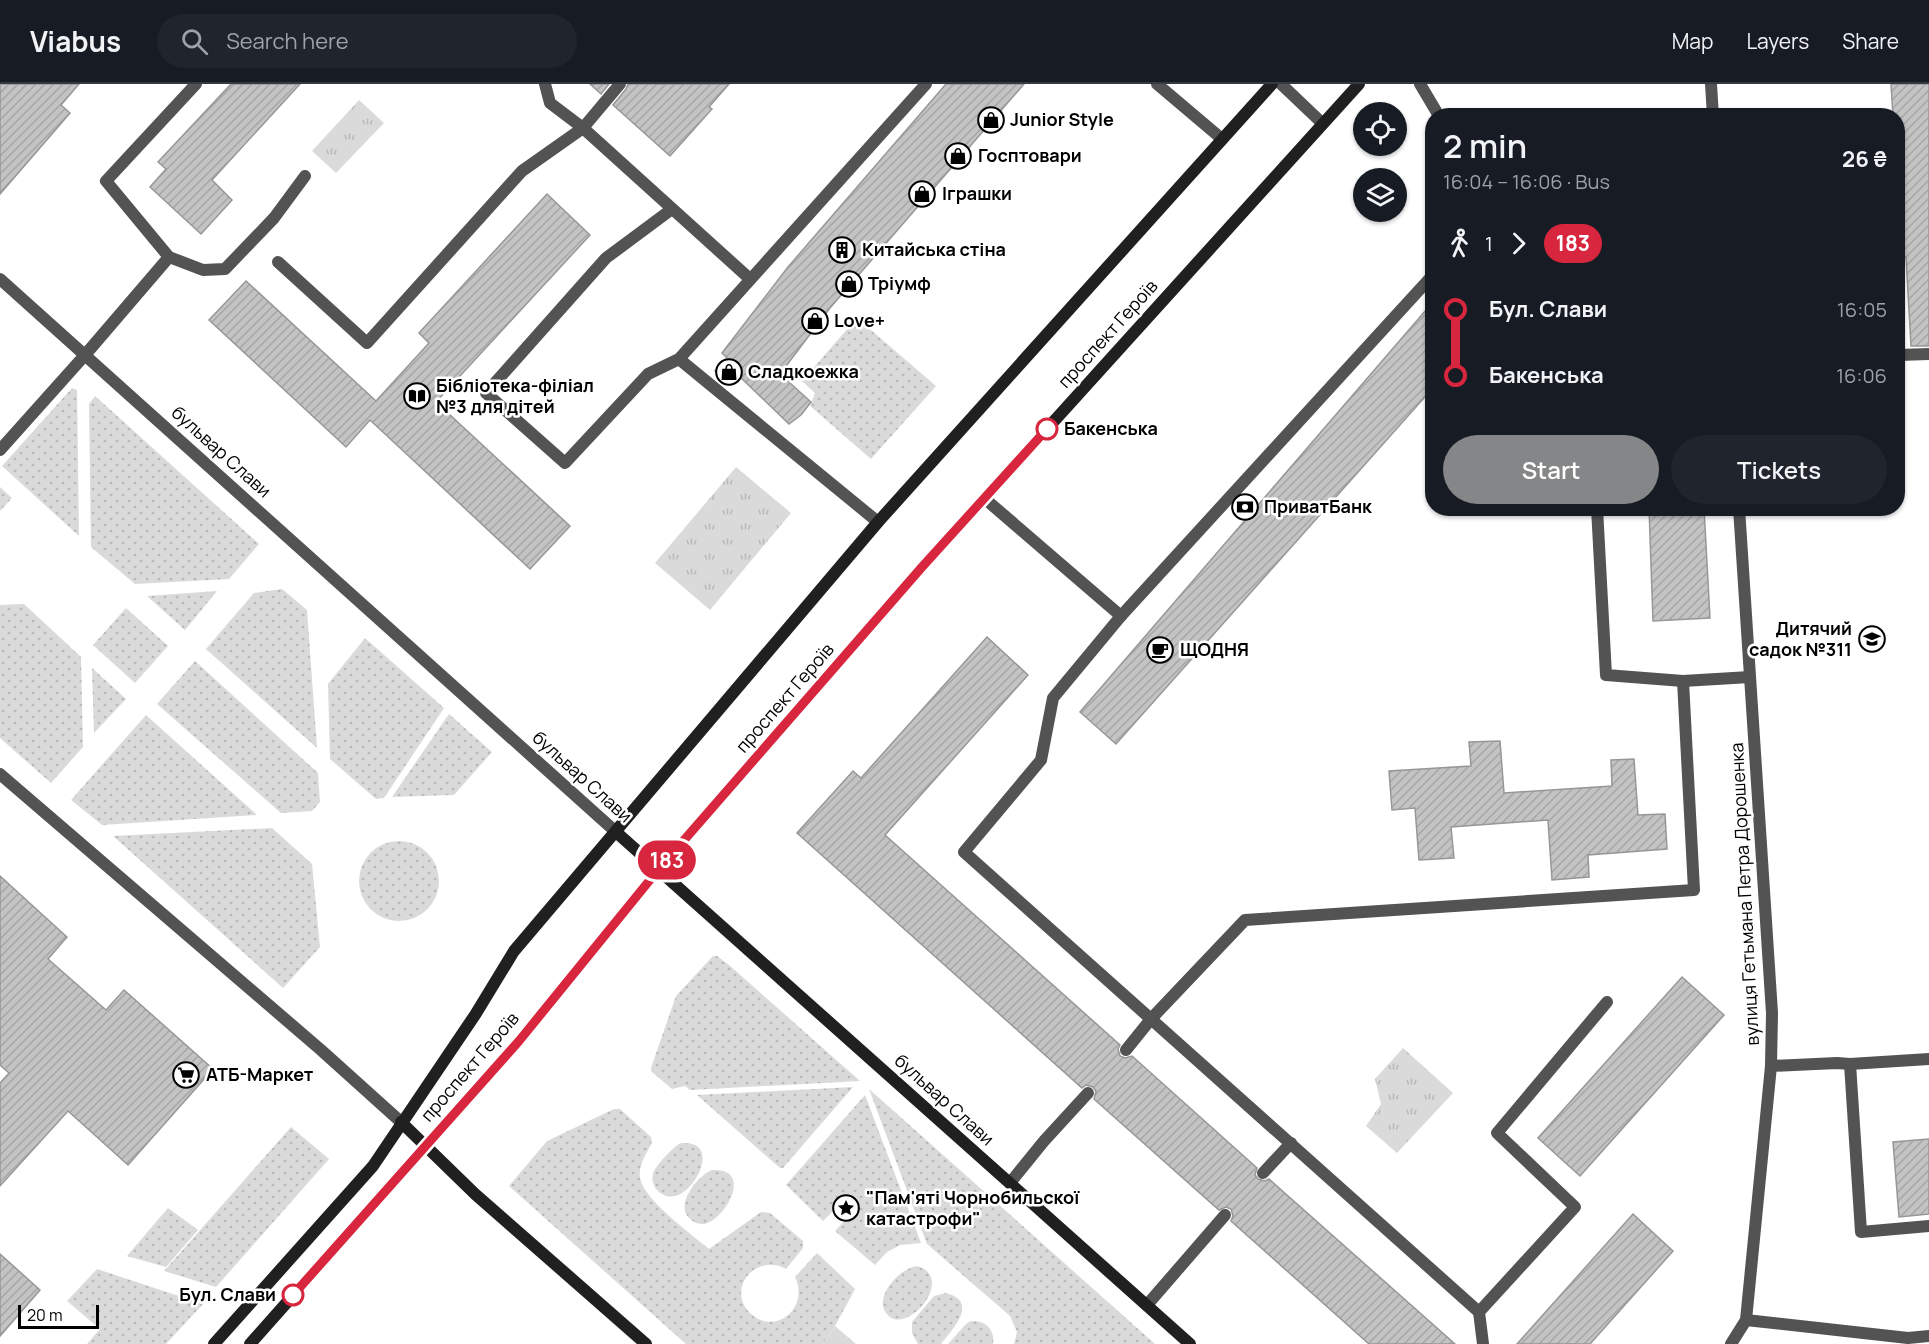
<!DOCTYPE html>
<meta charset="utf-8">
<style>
:root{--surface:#171b24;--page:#20242c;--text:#f1f3f6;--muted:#9ea1a6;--line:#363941;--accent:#858687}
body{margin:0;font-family:Manrope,sans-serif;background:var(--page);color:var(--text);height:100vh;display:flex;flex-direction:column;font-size:22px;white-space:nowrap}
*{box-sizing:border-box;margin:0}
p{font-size:20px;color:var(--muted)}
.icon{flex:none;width:33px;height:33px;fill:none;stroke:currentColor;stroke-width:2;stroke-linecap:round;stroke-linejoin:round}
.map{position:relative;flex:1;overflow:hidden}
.side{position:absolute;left:1425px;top:24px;width:480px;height:408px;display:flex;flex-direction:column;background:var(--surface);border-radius:24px;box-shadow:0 2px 4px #0004}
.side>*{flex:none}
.badge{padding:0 12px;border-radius:20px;font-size:21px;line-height:39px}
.buttons{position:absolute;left:1353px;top:18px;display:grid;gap:12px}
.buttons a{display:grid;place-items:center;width:54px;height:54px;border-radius:50%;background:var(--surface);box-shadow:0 2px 4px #0004;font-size:30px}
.scale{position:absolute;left:18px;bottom:15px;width:81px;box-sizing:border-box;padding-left:6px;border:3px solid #000;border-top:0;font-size:16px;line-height:21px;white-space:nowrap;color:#000;-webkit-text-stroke:4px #fff;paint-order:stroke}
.map>.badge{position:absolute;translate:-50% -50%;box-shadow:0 0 0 3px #fff}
.legs{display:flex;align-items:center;gap:9px;height:66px;padding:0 18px;font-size:20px}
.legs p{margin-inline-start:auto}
.overview{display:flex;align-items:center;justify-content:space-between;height:102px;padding:0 18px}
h1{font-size:33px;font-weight:600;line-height:45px}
.primary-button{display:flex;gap:12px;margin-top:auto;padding:12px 18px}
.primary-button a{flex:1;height:69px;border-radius:36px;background:var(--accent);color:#fff;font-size:24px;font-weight:600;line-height:69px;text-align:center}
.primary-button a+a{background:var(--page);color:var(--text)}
ul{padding:0 18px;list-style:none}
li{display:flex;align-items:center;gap:21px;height:66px;font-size:22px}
li i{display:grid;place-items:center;width:9px;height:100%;margin:0 8px;background:currentColor}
li i::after{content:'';width:15px;height:15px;margin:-8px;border:4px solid;border-radius:50%;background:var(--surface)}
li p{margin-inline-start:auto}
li:first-child i{background:linear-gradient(#0000 50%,currentColor 0)}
li:last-child i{background:linear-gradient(currentColor 50%,#0000 0)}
header{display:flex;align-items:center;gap:36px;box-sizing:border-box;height:84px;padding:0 30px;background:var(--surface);border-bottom:2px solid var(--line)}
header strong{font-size:28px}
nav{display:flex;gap:33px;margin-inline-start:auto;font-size:21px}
.search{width:420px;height:54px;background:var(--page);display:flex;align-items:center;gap:15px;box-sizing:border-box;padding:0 21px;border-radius:33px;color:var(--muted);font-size:22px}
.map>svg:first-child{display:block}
.grass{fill:url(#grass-dots)}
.park{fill:url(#park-tufts)}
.building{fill:url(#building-hatch);stroke:#979797;stroke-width:1.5}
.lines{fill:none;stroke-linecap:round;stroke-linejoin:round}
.service{stroke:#535353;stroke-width:12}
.minor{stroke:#535353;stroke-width:12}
.secondary{stroke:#202020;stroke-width:12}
.line-1-casing{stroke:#fff;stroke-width:14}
.line-1{stroke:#d7263d;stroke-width:9}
.stop-1-dot{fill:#fff;stroke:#d7263d;stroke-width:3}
.labels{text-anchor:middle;stroke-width:5;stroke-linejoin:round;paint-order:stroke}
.poi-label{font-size:18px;font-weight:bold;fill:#000;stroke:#fff;text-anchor:start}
.street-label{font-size:18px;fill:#000;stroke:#fff}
.stop-label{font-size:18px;font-weight:bold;fill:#000;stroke:#fff;text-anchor:start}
</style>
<header>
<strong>Viabus</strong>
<div class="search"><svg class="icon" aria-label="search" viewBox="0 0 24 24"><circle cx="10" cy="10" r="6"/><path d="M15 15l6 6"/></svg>Search here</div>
<nav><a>Map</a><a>Layers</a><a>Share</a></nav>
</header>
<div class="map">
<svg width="1929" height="1260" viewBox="0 0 1929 1260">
<defs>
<pattern id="grass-dots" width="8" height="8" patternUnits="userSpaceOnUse" patternTransform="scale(1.5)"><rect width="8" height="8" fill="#dadada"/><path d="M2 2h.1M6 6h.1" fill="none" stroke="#b9b9b9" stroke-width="1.8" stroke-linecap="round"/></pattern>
<pattern id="park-tufts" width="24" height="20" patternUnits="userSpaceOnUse" patternTransform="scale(1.5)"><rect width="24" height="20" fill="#dadada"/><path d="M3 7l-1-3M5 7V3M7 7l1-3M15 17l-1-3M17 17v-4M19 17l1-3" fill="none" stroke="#b9b9b9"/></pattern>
<pattern id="building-hatch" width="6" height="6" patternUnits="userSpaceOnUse" patternTransform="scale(1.5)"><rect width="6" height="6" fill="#c3c3c3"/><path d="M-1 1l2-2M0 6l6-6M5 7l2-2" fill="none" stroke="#a6a6a6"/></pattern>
</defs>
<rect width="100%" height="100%" fill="#fff"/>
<g class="grass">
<polygon points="857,234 936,302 871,375 810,322 815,309 802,297"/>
<polygon points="72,304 77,306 79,452 2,382"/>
<polygon points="95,312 259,460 229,495 135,500 91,463 89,320"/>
<polygon points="0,403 12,414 0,427"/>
<polygon points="282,505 307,526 317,664 206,565 254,509"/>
<polygon points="217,507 185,546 147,512"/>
<polygon points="24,520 81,573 83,663 51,699 0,654 0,521"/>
<polygon points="126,524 168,562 135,599 93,561"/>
<polygon points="365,554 444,624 384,714 376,715 330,675 328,600"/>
<polygon points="195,577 318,689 320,718 312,727 281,729 157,620"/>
<polygon points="92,584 126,615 94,649"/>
<polygon points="449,630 492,668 454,711 392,713"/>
<polygon points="146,631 257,731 102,741 71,716"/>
<polygon points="272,744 312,780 320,863 283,904 113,752"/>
<circle cx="399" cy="797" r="40"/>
<polygon points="713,872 717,872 729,881 860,997 690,1006 685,1002 672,1005 652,988 651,984 676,912"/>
<polygon points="853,1003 783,1084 780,1084 697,1011"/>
<polygon points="869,1005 1155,1260 1014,1260 1017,1248 1010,1232 927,1160"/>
<polygon points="865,1011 921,1159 900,1161 887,1168 875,1181 835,1147 856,1125 845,1115 823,1137 786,1101"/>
<path d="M614 1025H620L651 1053 652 1058C647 1069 638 1081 640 1094 643 1115 691 1150 709 1165L761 1128 770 1129 803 1157V1164L786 1185C755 1168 726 1206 750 1229 775 1253 810 1224 795 1193L817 1169 855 1205 835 1242 823 1260H686L509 1102 547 1057Z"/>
<polygon points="291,1043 329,1075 216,1203 164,1187"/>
<path d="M681 1059C722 1056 696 1108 675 1112 662 1115 650 1103 653 1090 655 1082 674 1062 681 1059Z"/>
<path d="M712 1086C757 1084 722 1141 702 1140 697 1140 692 1137 689 1134 675 1119 698 1092 712 1086Z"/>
<polygon points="168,1124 198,1146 166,1183 127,1172"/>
<path d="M917 1182C955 1193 911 1248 890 1233 869 1217 899 1184 917 1182Z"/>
<polygon points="97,1185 203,1220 166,1260 87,1260 100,1245 67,1217"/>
<path d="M946 1209C980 1218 952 1246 941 1260H918L912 1249V1238L934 1212Z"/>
<path d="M971 1237C986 1236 995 1246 993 1260H948L966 1240Z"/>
</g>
<g class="park">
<polygon points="359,16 384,39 336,89 312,67"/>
<polygon points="736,383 791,429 710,526 655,479"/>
<polygon points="1403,964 1453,1009 1397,1069 1366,1042 1381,1020 1375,995"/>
<polygon points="835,1242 856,1260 823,1260"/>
</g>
<g class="building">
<polygon points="0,0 79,0 61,21 70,29 0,110"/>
<polygon points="231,0 300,0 212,96 232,116 201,150 150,103 166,85 158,78"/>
<polygon points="590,0 609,0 601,10"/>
<polygon points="628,0 729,0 709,23 712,25 670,72 613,21 626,5"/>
<polygon points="946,0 1024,0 830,224 780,290 811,318 801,331 789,340 739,292 731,301 715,287 727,274 722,269 788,183"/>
<polygon points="1891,0 1929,0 1929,262 1911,262 1906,173 1900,173 1898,122 1898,32 1893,32"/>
<polygon points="547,110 590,151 436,318 570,442 530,485 370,336 346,363 209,236 246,197 376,317 429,259 419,249"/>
<polygon points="1432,219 1432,305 1116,660 1080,628"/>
<polygon points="1649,424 1704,424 1710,534 1653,537"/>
<polygon points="987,553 1028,591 885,751 1120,961 1118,965 1120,972 1125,974 1132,972 1257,1084 1255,1091 1258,1095 1265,1097 1269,1095 1455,1260 1369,1260 1231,1137 1233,1132 1231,1125 1226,1123 1219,1126 1094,1015 1096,1007 1093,1003 1086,1001 1082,1004 797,749 853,687 861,694"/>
<polygon points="1500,657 1504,709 1612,702 1611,676 1634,675 1638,731 1665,730 1667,765 1588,771 1589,793 1552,796 1548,736 1451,743 1454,774 1419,776 1415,724 1392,726 1389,687 1471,682 1469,658"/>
<polygon points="0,792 67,853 48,875 106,926 124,906 213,985 128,1081 68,1027 0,1102 0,999 9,989 0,981"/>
<polygon points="1682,893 1724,931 1580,1092 1538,1054"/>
<polygon points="1929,1055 1929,1130 1899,1133 1893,1058"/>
<polygon points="1633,1130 1673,1167 1590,1260 1517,1260"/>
<polygon points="0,1170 40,1206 0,1252"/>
</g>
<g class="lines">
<g class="service">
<polyline points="545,0 550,19 583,44 750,195"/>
<polyline points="1157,0 1222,55"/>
<polyline points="1281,0 1322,39"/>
<polyline points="1420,0 1439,32"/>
<polyline points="672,125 606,174 486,309 565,379 648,290 679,275 926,0"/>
<polyline points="169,173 203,186 225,185 274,134 305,92"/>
<polyline points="278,178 367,259 522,87 583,44 620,0"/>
<polyline points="1432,192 1121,532 1053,614 1041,676 964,768 1479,1228"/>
<polyline points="85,271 169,173 106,97 196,0"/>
<polyline points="1898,271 1929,270"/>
<polyline points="679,275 878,438"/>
<polyline points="984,414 1121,532"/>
<polyline points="1597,424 1606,591 1683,597 1750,593"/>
<polyline points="1126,966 1151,935 1245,836 1694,806 1683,597"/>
<polyline points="1850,980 1861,1148 1929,1142"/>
<polyline points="1771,982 1837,979 1850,980 1929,975"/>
<polyline points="1263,1089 1291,1059"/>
<polyline points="1010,1099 1044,1057 1088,1009"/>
<polyline points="1147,1221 1225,1131"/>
<polyline points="1746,1236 1908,1254 1929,1252"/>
<polyline points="1483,1260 1479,1228 1575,1123 1497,1049 1607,918"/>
</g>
<g class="minor">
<polyline points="1711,0 1713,32"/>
<polyline points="0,195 616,748"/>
<polyline points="0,366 85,271"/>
<polyline points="0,690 321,966 401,1038"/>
<polyline points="1731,1260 1746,1236 1771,982 1772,929 1739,424"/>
</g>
<g class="secondary">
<polyline points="616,748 1190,1260"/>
<polyline points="401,1038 475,1110 646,1260"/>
<polyline points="214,1260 373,1082 475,931 514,867 878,438 1272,0"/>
<polyline points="250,1260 519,957 658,786 922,483 1359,0"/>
</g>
</g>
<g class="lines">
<g class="line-1-casing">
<polyline id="line-1" points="293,1211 519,957 658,786 922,483 1047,345"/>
</g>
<use href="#line-1" class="line-1"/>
</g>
<defs>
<g id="shop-ring" transform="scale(1.35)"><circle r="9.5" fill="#fff" stroke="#000" stroke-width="1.5"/><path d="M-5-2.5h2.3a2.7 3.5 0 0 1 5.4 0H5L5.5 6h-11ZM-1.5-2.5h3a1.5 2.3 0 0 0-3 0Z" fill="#000"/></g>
<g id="building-ring" transform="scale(1.35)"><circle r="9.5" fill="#fff" stroke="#000" stroke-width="1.5"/><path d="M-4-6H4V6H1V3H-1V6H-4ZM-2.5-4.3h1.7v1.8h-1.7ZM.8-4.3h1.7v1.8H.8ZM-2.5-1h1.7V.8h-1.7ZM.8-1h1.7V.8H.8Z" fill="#000"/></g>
<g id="library-ring" transform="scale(1.35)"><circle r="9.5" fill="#fff" stroke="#000" stroke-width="1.5"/><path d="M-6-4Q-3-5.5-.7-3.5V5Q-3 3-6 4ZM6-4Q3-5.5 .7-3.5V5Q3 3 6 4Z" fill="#000"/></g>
<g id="bank-ring" transform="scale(1.35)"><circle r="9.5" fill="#fff" stroke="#000" stroke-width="1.5"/><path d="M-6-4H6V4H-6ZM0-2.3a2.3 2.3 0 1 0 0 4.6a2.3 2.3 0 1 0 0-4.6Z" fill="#000"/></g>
<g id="school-ring" transform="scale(1.35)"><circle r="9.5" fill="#fff" stroke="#000" stroke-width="1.5"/><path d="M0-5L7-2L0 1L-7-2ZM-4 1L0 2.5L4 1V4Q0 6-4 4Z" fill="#000"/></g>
<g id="cafe-ring" transform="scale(1.35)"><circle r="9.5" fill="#fff" stroke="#000" stroke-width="1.5"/><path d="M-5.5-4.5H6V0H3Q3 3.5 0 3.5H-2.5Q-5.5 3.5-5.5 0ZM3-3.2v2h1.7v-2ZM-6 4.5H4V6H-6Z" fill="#000"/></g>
<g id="supermarket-ring" transform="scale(1.35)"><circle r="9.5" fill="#fff" stroke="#000" stroke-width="1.5"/><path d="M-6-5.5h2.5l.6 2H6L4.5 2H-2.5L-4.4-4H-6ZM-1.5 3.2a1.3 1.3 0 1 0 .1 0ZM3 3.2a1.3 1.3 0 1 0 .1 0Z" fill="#000"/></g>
<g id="sight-ring" transform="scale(1.35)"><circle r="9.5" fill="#fff" stroke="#000" stroke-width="1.5"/><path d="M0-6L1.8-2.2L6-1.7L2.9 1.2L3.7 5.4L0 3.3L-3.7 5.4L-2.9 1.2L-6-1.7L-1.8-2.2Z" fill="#000"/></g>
</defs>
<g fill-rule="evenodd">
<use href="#shop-ring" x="991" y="36"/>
<use href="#shop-ring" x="958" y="72"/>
<use href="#shop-ring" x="922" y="110"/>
<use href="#building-ring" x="842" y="166"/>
<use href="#shop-ring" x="849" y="200"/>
<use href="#shop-ring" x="815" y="237"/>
<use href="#shop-ring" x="729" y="288"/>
<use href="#library-ring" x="417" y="312"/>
<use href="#bank-ring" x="1245" y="423"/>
<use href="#school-ring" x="1872" y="555"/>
<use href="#cafe-ring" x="1160" y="566"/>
<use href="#supermarket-ring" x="186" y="991"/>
<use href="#sight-ring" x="846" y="1124"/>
</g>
<g class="stop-1-dot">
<circle cx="1047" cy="345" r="10"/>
<circle cx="293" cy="1211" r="10"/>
</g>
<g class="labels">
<g class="poi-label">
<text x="1010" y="42">Junior Style</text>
<text x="978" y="78">Госптовари</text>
<text x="942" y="116">Іграшки</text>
<text x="862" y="172">Китайська стіна</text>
<text x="868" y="206">Тріумф</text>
<text x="834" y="243">Love+</text>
<text x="748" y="294">Сладкоежка</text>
<text x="436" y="308">Бібліотека-філіал<tspan x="436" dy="21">№3 для дітей</tspan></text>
<text x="1264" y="429">ПриватБанк</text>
<text x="1852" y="551" text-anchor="end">Дитячий<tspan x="1852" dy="21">садок №311</tspan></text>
<text x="1180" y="572">ЩОДНЯ</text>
<text x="206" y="997">АТБ-Маркет</text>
<text x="866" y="1120">"Пам'яті Чорнобильскої<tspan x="866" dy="21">катастрофи"</tspan></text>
</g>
<g class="street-label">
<text transform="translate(1108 250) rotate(-48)" y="6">проспект Героїв</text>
<text transform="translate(221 368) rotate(42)" y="6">бульвар Слави</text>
<text transform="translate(785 614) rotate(-49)" y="6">проспект Героїв</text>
<text transform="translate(582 693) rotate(42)" y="6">бульвар Слави</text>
<text transform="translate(1745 810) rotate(-93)" y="6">вулиця Гетьмана Петра Дорошенка</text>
<text transform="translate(470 983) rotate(-49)" y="6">проспект Героїв</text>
<text transform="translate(944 1016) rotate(42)" y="6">бульвар Слави</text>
</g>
<g class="stop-label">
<text x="1064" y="351">Бакенська</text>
<text x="276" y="1217" text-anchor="end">Бул. Слави</text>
</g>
</g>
</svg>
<div class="buttons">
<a><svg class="icon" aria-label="locate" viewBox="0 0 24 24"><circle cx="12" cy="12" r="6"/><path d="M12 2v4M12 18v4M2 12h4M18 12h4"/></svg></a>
<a><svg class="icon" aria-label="layers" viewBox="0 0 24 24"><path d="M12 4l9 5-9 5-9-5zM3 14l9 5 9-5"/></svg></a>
</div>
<div class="scale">20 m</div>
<b class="badge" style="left:667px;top:776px;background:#d7263d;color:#fff">183</b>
<section class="side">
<div class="overview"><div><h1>2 min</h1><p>16:04 – 16:06 · Bus</p></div><b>26 ₴</b></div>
<div class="legs"><svg class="icon" aria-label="walk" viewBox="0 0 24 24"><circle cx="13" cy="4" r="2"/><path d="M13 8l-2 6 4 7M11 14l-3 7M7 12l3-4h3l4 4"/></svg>1<svg class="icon" aria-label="forward" viewBox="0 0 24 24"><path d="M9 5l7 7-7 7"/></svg><b class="badge" style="background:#d7263d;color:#fff">183</b></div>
<ul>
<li><i style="color:#d7263d"></i><b>Бул. Слави</b><p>16:05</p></li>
<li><i style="color:#d7263d"></i><b>Бакенська</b><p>16:06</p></li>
</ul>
<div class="primary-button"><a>Start</a><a>Tickets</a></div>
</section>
</div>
